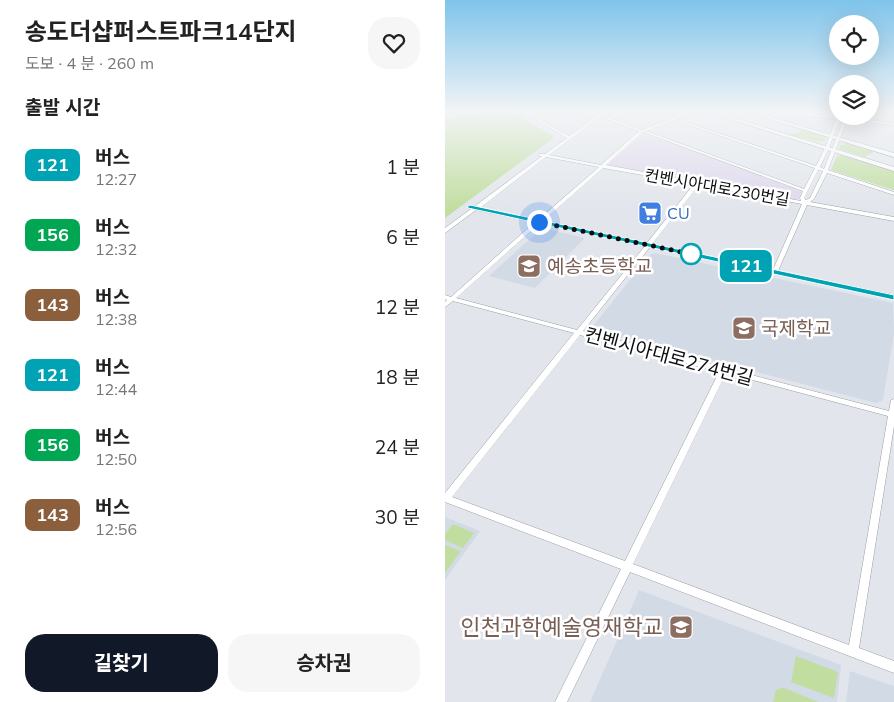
<!DOCTYPE html>
<html lang="ko">
<meta charset="utf-8">
<style>
:root{--surface:#fff;--page:#f6f6f6;--text:#222;--muted:#767676;--accent:#111827}
body{margin:0;font-family:Mulish,"Noto Sans KR",sans-serif;background:var(--page);color:var(--text);height:100vh;display:flex;flex-direction:column;font-size:19px;white-space:nowrap}
*{box-sizing:border-box;margin:0}
p{font-size:16px;color:var(--muted)}
.icon{flex:none;width:28px;height:28px;fill:none;stroke:currentColor;stroke-width:2;stroke-linecap:round;stroke-linejoin:round}
.map{position:relative;flex:1;overflow:hidden}
.sheet{display:flex;flex-direction:column;background:var(--surface);width:445px}
.sheet>*{flex:none}
.badge{padding:0 10px;border-radius:8px;font-size:18px;line-height:32px}
.buttons{position:absolute;left:384px;top:15px;display:grid;gap:10px}
.buttons a{display:grid;place-items:center;width:50px;height:50px;border-radius:50%;background:var(--surface);box-shadow:0 5px 20px #0002;font-size:25px}
.you{position:absolute;width:25px;height:25px;margin:-12px;border:4px solid #fff;border-radius:50%;background:#1a73e8;box-shadow:0 0 0 8px #1a73e833}
.map>.badge{position:absolute;translate:-50% -50%;box-shadow:0 0 0 2px #fff}
h2{padding:0 25px;font-size:19px;line-height:45px}
.round{display:grid;place-items:center;flex:none;width:52px;height:52px;border-radius:20px;background:var(--page)}
.summary{display:flex;align-items:center;justify-content:space-between;height:85px;padding:0 25px}
h1{font-size:24px;font-weight:700;line-height:38px}
.primary-button{display:flex;gap:10px;margin-top:auto;padding:10px 25px}
.primary-button a{flex:1;height:58px;border-radius:20px;background:var(--accent);color:#fff;font-size:20px;font-weight:700;line-height:58px;text-align:center}
.primary-button a+a{background:var(--page);color:var(--text)}
ul{padding:0;list-style:none}
li{display:flex;align-items:center;gap:15px;height:70px;padding:0 25px}
li div{flex:1}
li b{display:block;font-size:19px}
li em{font-style:normal}
li .badge{min-width:55px;font-weight:700;text-align:center}
main{display:flex;flex:1;min-height:0}
.map>svg:first-child{display:block}
.commercial{fill:#dfd8ed}
.built{fill:#d2dae6}
.green{fill:#c1dea0}
.lines{fill:none;stroke-linecap:round;stroke-linejoin:round}
.minor-casing{stroke:#9a9ea3;stroke-width:1}
.major-casing{stroke:#9a9ea3;stroke-width:1}
.minor{fill:#fff;fill-rule:evenodd}
.major{fill:#fff;fill-rule:evenodd}
.line{fill:#00a3b4;stroke:#fff}
.walk{stroke:#0c0d0f;stroke-width:5;stroke-dasharray:0 9}
.stop-dot{fill:#fff;stroke:#00a3b4;stroke-width:2.5}
.labels{text-anchor:middle;stroke-width:5;stroke-linejoin:round;paint-order:stroke}
.far-street-label{font-size:16px;fill:#0c0d0f;stroke:#fff}
.far-shop-label{font-size:16px;fill:#366cbe;stroke:#fff;text-anchor:start}
.education-label{font-size:19px;fill:#785e54;stroke:#fff;text-anchor:start}
.street-label{font-size:19px;fill:#0c0d0f;stroke:#fff}
.near-education-label{font-size:22px;fill:#785e54;stroke:#fff;text-anchor:end}
</style>
<main>
<section class="sheet">
<div class="summary"><div><h1>송도더샵퍼스트파크14단지</h1><p>도보 · 4 분 · 260 m</p></div><a class="round"><svg class="icon" aria-label="heart" viewBox="0 0 24 24"><path d="M12 20l-8-8c-3-5 5-10 8-4 3-6 11-1 8 4z"/></svg></a></div>
<h2>출발 시간</h2>
<ul>
<li><span class="badge" style="background:#00a3b4;color:#fff">121</span><div><b>버스</b><p>12:27</p></div><em>1 분</em></li>
<li><span class="badge" style="background:#00a651;color:#fff">156</span><div><b>버스</b><p>12:32</p></div><em>6 분</em></li>
<li><span class="badge" style="background:#8b5e3c;color:#fff">143</span><div><b>버스</b><p>12:38</p></div><em>12 분</em></li>
<li><span class="badge" style="background:#00a3b4;color:#fff">121</span><div><b>버스</b><p>12:44</p></div><em>18 분</em></li>
<li><span class="badge" style="background:#00a651;color:#fff">156</span><div><b>버스</b><p>12:50</p></div><em>24 분</em></li>
<li><span class="badge" style="background:#8b5e3c;color:#fff">143</span><div><b>버스</b><p>12:56</p></div><em>30 분</em></li>
</ul>
<div class="primary-button"><a>길찾기</a><a>승차권</a></div>
</section>
<div class="map">
<svg width="449" height="702" viewBox="0 0 449 702">
<rect width="100%" height="100%" fill="#e2e6ec"/>
<g class="commercial">
<polygon points="310,112 332,112 386,117 389,120 384,131 381,132"/>
<polygon points="204,136 265,156 357,192 353,199 351,200 162,165 195,137"/>
</g>
<g class="built">
<polygon points="97,228 140,238 90,288 44,276"/>
<polygon points="210,253 448,303 449,334 438,400 431,403 150,330 148,326 206,254"/>
<polygon points="0,517 35,531 0,580"/>
<polygon points="194,590 396,665 392,702 145,702"/>
<polygon points="405,671 449,686 449,702 401,702"/>
</g>
<g class="green">
<polygon points="45,112 68,112 108,136 107,139 0,218 0,119"/>
<polygon points="354,128 382,138 379,141 376,142 341,134 355,133 356,130"/>
<polygon points="403,144 426,151 428,152 420,157 394,149 395,145"/>
<polygon points="396,155 449,172 449,190 386,170 392,156"/>
<polygon points="8,524 29,533 18,548 0,540 0,534"/>
<polygon points="0,545 16,551 0,573"/>
<polygon points="351,656 393,672 389,698 346,682"/>
<polygon points="336,688 339,688 373,702 328,702 331,690"/>
</g>
<g class="lines">
<g class="minor-casing">
<g id="minor">
<polygon points="24,112 32,112 0,117 0,115"/>
<path d="M78 112H82L124 136 157 112H161L157 115 197 130 225 119 207 113 206 112C214 112 220 117 228 117 234 118 241 112 249 112L248 113 232 119 371 166 380 148 391 119 343 113 341 112 395 116 449 123V125L402 120 383 170 449 192V195L382 173 369 199 365 202 449 217V221L362 205 333 271 449 295V299L205 247 138 331 444 411 446 400 449 399V426L414 648 449 661V673L185 572 122 702H110L176 569 0 502V493L129 333 8 301 0 307V302L2 300 0 299V295L6 297 90 222 31 210 0 233V228L26 209 23 208V206H30L97 156H94V154H100L122 138ZM155 117 194 131 156 165 104 155ZM395 119H399L379 169 375 167 384 148ZM229 120 370 168 359 189 201 131ZM198 132 358 191 355 198 356 201 161 165ZM101 157 154 167 93 220 35 208ZM158 168 249 184 202 243 98 221ZM373 170 378 171 365 198 361 200 359 198ZM254 185 357 204 328 270 207 244ZM95 223 200 246 132 330 11 298ZM135 335 274 372 180 561 7 497ZM281 373 443 416 404 645 188 564Z"/>
</g>
</g>
<g class="major-casing">
<g id="major">
<polygon points="263,112 269,112 449,167 449,171"/>
<polygon points="301,112 307,112 449,153 449,157"/>
</g>
</g>
<use href="#minor" class="minor"/>
<use href="#major" class="major"/>
</g>
<linearGradient id="sky" x2="0" y2="1"><stop stop-color="#7fc4eb"/><stop offset="0.53" stop-color="#f2f4f6"/><stop offset="1" stop-color="#f2f4f6" stop-opacity="0"/></linearGradient>
<rect width="449" height="210" fill="url(#sky)"/>
<polygon class="line" points="25,205 449,295 449,300 23,208 22,207"/>
<g class="lines">
<polyline class="walk" points="94,222 246,254"/>
</g>
<defs>
<g id="supermarket-square" transform="scale(1.25)"><rect x="-9" y="-9" width="18" height="18" rx="4" fill="#3f7fe0" stroke="#fff"/><path d="M-6-5.5h2.5l.6 2H6L4.5 2H-2.5L-4.4-4H-6ZM-1.5 3.2a1.3 1.3 0 1 0 .1 0ZM3 3.2a1.3 1.3 0 1 0 .1 0Z" fill="#fff"/></g>
<g id="school-square" transform="scale(1.25)"><rect x="-9" y="-9" width="18" height="18" rx="4" fill="#8d6e63" stroke="#fff"/><path d="M0-5L7-2L0 1L-7-2ZM-4 1L0 2.5L4 1V4Q0 6-4 4Z" fill="#fff"/></g>
</defs>
<g fill-rule="evenodd">
<use href="#supermarket-square" x="205" y="213"/>
<use href="#school-square" x="84" y="266"/>
<use href="#school-square" x="299" y="328"/>
<use href="#school-square" x="236" y="627"/>
</g>
<circle class="stop-dot" cx="246" cy="254" r="10"/>
<g class="labels">
<g class="far-street-label">
<text transform="translate(272 187) rotate(10)" y="6">컨벤시아대로230번길</text>
</g>
<g class="far-shop-label">
<text x="222" y="219">CU</text>
</g>
<g class="education-label">
<text x="102" y="273">예송초등학교</text>
<text x="316" y="335">국제학교</text>
</g>
<g class="street-label">
<text transform="translate(224 356) rotate(15)" y="7">컨벤시아대로274번길</text>
</g>
<g class="near-education-label">
<text x="218" y="635">인천과학예술영재학교</text>
</g>
</g>
</svg>
<div class="buttons">
<a><svg class="icon" aria-label="locate" viewBox="0 0 24 24"><circle cx="12" cy="12" r="6"/><path d="M12 2v4M12 18v4M2 12h4M18 12h4"/></svg></a>
<a><svg class="icon" aria-label="layers" viewBox="0 0 24 24"><path d="M12 4l9 5-9 5-9-5zM3 14l9 5 9-5"/></svg></a>
</div>
<div class="you" style="left:94px;top:222px"></div>
<b class="badge" style="left:301px;top:266px;background:#00a3b4;color:#fff">121</b>
</div>
</main>
